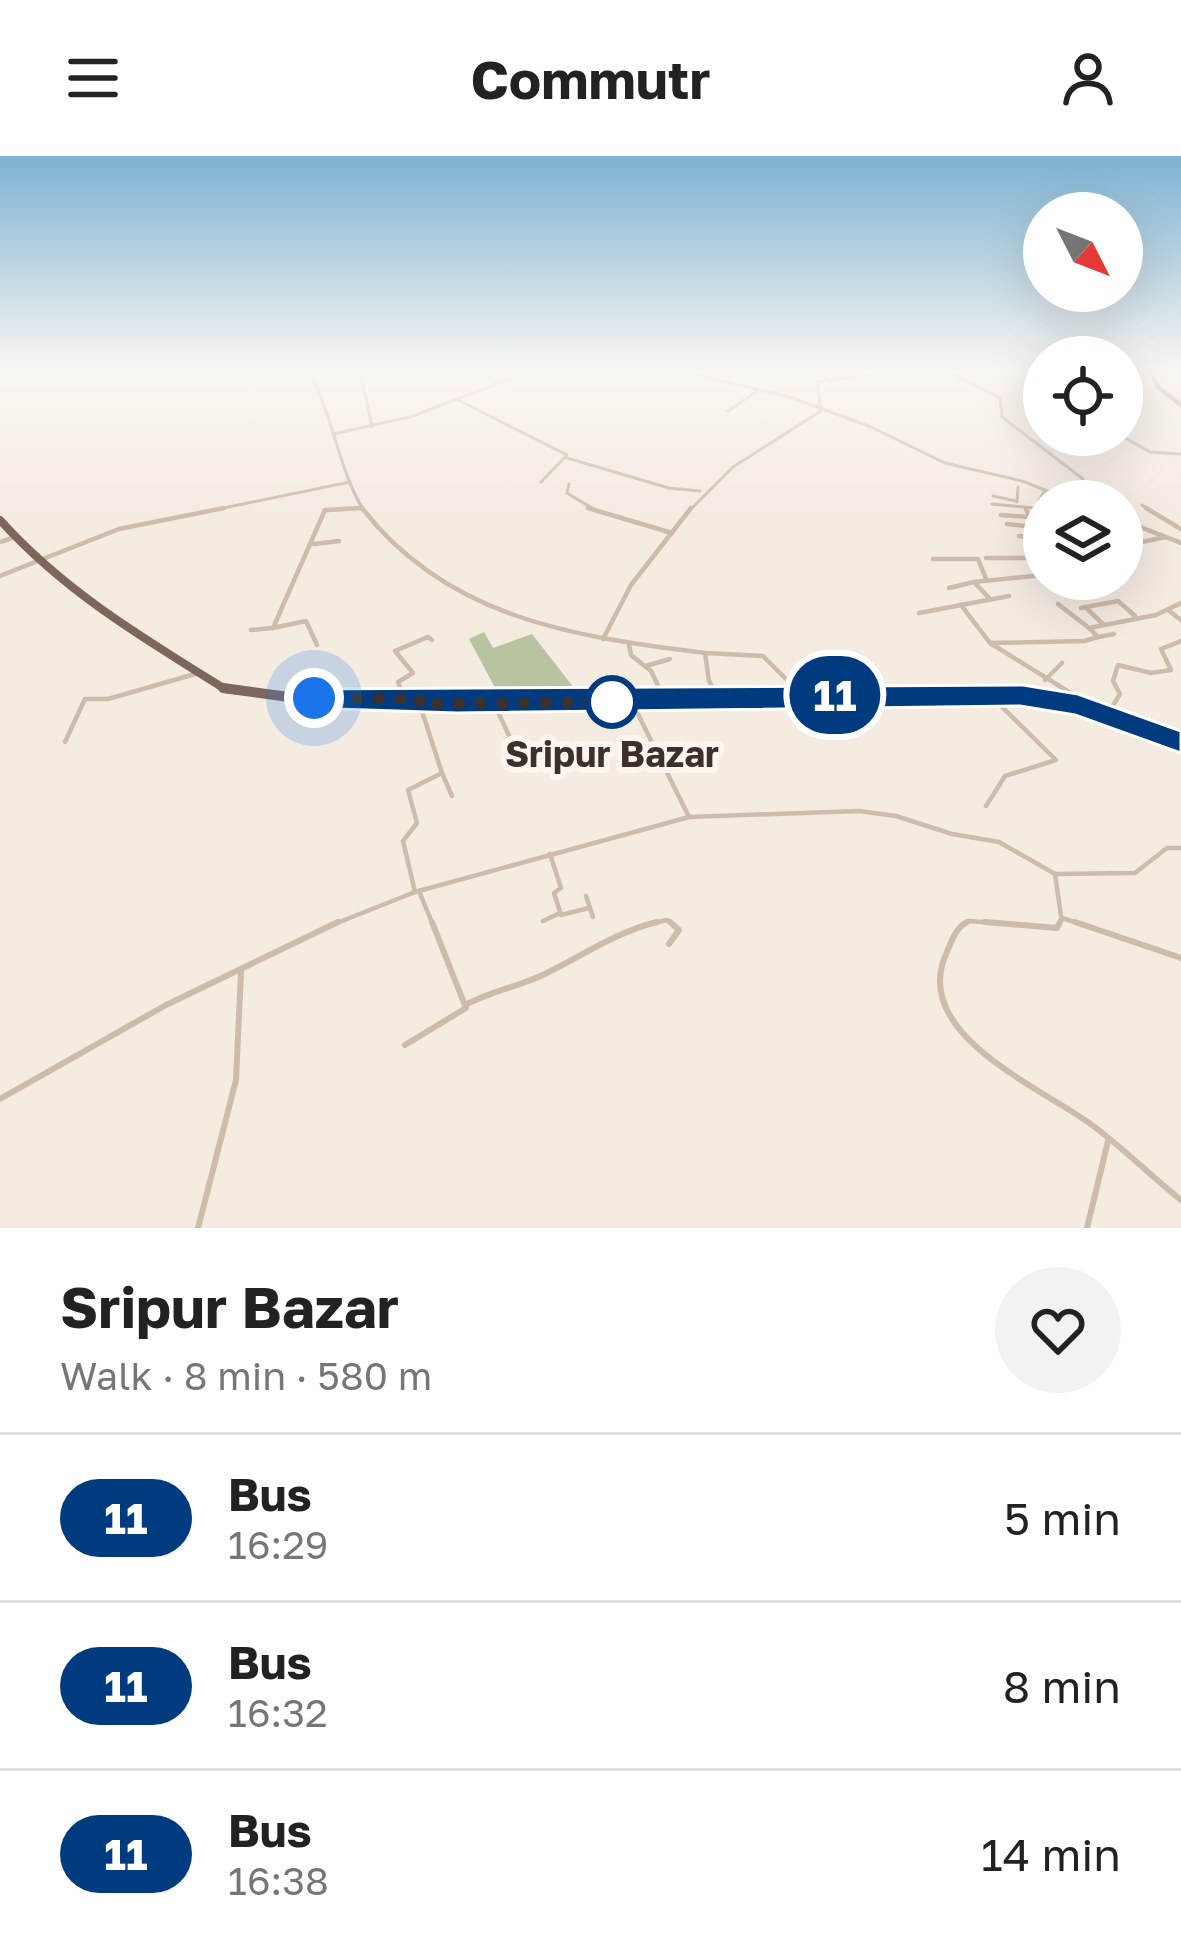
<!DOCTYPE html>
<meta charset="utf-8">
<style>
:root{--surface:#fff;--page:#f2f2f2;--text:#222;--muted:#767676;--line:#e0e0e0}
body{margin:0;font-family:"Golos Text",sans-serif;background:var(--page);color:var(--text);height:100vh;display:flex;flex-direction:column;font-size:45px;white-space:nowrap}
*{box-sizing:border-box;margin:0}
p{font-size:39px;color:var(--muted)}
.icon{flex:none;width:66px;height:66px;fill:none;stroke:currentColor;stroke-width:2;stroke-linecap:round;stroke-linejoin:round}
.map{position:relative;height:1072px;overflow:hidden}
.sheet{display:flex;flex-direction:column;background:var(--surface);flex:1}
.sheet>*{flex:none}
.badge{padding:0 24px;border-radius:39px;font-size:42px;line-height:78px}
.needle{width:78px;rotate:132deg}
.tools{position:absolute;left:1023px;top:36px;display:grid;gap:24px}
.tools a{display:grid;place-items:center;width:120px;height:120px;border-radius:50%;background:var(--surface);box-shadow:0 12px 48px #0002;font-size:60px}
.you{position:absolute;width:60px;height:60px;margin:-30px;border:9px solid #fff;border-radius:50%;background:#1a73e8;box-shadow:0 0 0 18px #1a73e833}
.map>.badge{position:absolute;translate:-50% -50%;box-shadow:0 0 0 6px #fff}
.round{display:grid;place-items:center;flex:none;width:126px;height:126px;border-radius:63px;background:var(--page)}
.headline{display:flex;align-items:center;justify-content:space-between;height:204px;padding:0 60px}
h1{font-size:57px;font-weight:700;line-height:90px}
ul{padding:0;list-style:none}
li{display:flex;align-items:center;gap:36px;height:168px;padding:0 60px;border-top:3px solid var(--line)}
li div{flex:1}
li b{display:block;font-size:45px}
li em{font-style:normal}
li .badge{min-width:132px;font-weight:700;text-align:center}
header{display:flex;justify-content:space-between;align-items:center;height:156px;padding:0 60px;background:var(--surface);font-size:54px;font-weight:700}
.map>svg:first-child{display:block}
.green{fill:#b8c4a0}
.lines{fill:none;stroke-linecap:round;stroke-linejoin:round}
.minor-far2{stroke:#cdbbac;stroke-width:3}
.minor-far1{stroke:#cdbbac;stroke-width:4.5}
.minor{stroke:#cdbbac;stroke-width:6}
.secondary{stroke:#a18a7d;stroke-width:4.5}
.primary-far1{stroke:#7d675c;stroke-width:8}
.primary{stroke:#7d675c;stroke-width:10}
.line{fill:#003b80;stroke:#fff;stroke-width:3}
.walk{stroke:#3b302b;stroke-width:12;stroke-dasharray:0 21.6}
.stop-dot{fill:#fff;stroke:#003b80;stroke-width:6}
.labels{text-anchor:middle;stroke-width:12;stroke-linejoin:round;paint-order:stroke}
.stop-label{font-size:36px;font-weight:bold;fill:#3b302b;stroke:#fbf5ee}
</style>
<header><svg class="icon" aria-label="menu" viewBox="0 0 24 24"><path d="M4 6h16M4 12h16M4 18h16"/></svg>Commutr<svg class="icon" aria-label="person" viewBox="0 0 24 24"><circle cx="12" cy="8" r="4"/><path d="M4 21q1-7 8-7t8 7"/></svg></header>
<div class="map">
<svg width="1181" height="1072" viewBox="0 0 1181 1072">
<rect width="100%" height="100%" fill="#f4ebe1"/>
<polygon class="green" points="484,476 493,492 532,478 578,537 499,539 469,483"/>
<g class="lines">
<g class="minor-far2">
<path d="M307 214C334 258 337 311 364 355"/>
<polyline points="360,214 372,271"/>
<polyline points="676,214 793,242 871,271 945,307 1022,325 1073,345"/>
<polyline points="921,214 955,219 1000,242 1002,261 1083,323 1068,342"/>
<polyline points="1017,214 1044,226"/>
<polyline points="829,224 882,217 924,218"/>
<polyline points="458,244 567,299 541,326"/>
<polyline points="728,255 757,235"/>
<polyline points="333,278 410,261 533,214"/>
<polyline points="1120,279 1150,296 1181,298"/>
<polyline points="567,302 669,332 700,335"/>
<polyline points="569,328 567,337 597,355"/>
<polyline points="993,340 1016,345"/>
<polyline points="1017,346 1018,331"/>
<polyline points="992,348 1035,352 1045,334"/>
<polyline points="1142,349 1151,355"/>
<polyline points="209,355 350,326"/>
<polyline points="325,355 362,352"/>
<polyline points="689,355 733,311 821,255 817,226 828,224 818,214"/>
</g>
<g class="minor-far1">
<path d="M362 352C447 462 574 481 705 497L709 525 718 542"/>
<polyline points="588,352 672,377"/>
<polyline points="1146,352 1181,373"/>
<polyline points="1026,353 1039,382"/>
<polyline points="1001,359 1030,361"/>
<polyline points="1122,364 1181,387"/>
<polyline points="1007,368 1034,371"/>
<polyline points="1019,380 1044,382"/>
<polyline points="0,386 15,381"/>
<polyline points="314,388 339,385"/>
<polyline points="1122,390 1166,381"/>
<polyline points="986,402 1044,402"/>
<polyline points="933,403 978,403 986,423"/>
<polyline points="0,420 119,373 224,352"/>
<polyline points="1044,423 1069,440"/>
<polyline points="974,426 1044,419"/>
<polyline points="949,432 974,426 990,443"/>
<polyline points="1058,448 1089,472"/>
<polyline points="961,449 990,487"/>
<polyline points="1085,451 1103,468"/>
<polyline points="1081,452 1118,445 1135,460"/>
<polyline points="1168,454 1181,464"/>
<polyline points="919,457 1009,440"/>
<polyline points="251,474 273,472"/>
<polyline points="1098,481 1114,478"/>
<polyline points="603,483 631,429 691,352"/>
<polyline points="317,489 306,465 273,472 325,354 362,352"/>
<polyline points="629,489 631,499 651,515 664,542"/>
<polyline points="705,497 763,500 803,540"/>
<polyline points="646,510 670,503"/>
<polyline points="1045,524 1062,507"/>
<polyline points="405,543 398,526 413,517 395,495 428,481 432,484"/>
<polyline points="1070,545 1074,539 990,487 1084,485 1098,481 1089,472 1156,459 1181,447"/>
<polyline points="494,547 517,597"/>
<polyline points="633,548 689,661"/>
<polyline points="1109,556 1120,538 1113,525 1118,509 1151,517 1171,514 1161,493 1181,485"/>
<polyline points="65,586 85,543 108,543 195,518"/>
<polyline points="442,617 452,640"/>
<polyline points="986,650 1005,620 1056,604 997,546"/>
<polyline points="550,698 561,732 554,737 561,759 589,752"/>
<polyline points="1055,718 1135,717 1167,692 1181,692"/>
<polyline points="1055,718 1061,760"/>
<polyline points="419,735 433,769"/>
<polyline points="415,736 403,685 417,667 408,634 442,617 420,549"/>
<polyline points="586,740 593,761"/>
<polyline points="1062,762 1084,769"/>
<polyline points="543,765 560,757"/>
<polyline points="332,769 415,736 689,661 859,655 896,660 952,678 999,686 1055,718"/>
<polyline points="644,769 667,764 673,769"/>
<polyline points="961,769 969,765 1022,769"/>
<polyline points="1058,769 1062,762"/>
</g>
<g class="minor">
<path d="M967 766C955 773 952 784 947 796 907 879 1046 933 1096 972 1125 994 1152 1021 1181 1044"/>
<polyline points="985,766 1057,772 1060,766"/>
<polyline points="1075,766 1181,802"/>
<polyline points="669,788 679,774 670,766"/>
<path d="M465 849C492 835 520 830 545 818 582 800 616 776 657 766"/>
<polyline points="405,889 466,852 432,766"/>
<polyline points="0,943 166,849 338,766"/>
<polyline points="198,1072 236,924 241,816"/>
<polyline points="1087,1072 1108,985"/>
</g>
<polyline class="secondary" points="1150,214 1158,231 1181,249"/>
<path class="primary-far1" d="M0 364C65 436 143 482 225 533L241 535"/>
<polyline class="primary" points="223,532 311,544 419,547 1020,541 1076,550 1181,586"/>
</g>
<linearGradient id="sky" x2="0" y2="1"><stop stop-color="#7eb2d2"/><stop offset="0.59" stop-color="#faf6f2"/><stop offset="1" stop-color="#faf6f2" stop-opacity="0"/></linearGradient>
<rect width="1181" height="364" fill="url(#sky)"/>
<polygon class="line" points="1023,529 1078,538 1181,575 1181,597 1075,559 1020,550 457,557 305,552 294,542 305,533"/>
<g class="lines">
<polyline class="walk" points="314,542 420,543 419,548 612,546"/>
</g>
<circle class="stop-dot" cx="612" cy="546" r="24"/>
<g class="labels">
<g class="stop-label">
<text x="612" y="611">Sripur Bazar</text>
</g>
</g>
</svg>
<div class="tools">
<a><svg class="needle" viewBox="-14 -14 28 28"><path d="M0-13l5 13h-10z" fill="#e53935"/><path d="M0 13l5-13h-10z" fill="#767676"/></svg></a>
<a><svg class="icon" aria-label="locate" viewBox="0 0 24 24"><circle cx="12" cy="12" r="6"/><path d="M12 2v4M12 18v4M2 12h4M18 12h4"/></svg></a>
<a><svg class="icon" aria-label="layers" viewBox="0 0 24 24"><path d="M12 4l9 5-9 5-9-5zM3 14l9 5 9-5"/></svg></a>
</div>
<div class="you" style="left:314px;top:542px"></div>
<b class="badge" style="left:835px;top:539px;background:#003b80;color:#fff">11</b>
</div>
<section class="sheet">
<div class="headline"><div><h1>Sripur Bazar</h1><p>Walk · 8 min · 580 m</p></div><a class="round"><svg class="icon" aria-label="heart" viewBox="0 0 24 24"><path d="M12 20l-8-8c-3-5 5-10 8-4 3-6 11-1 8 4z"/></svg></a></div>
<ul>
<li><span class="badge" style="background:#003b80;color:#fff">11</span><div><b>Bus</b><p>16:29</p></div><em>5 min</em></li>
<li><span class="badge" style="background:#003b80;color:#fff">11</span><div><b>Bus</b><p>16:32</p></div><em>8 min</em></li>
<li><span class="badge" style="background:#003b80;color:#fff">11</span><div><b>Bus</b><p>16:38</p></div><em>14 min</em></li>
</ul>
</section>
